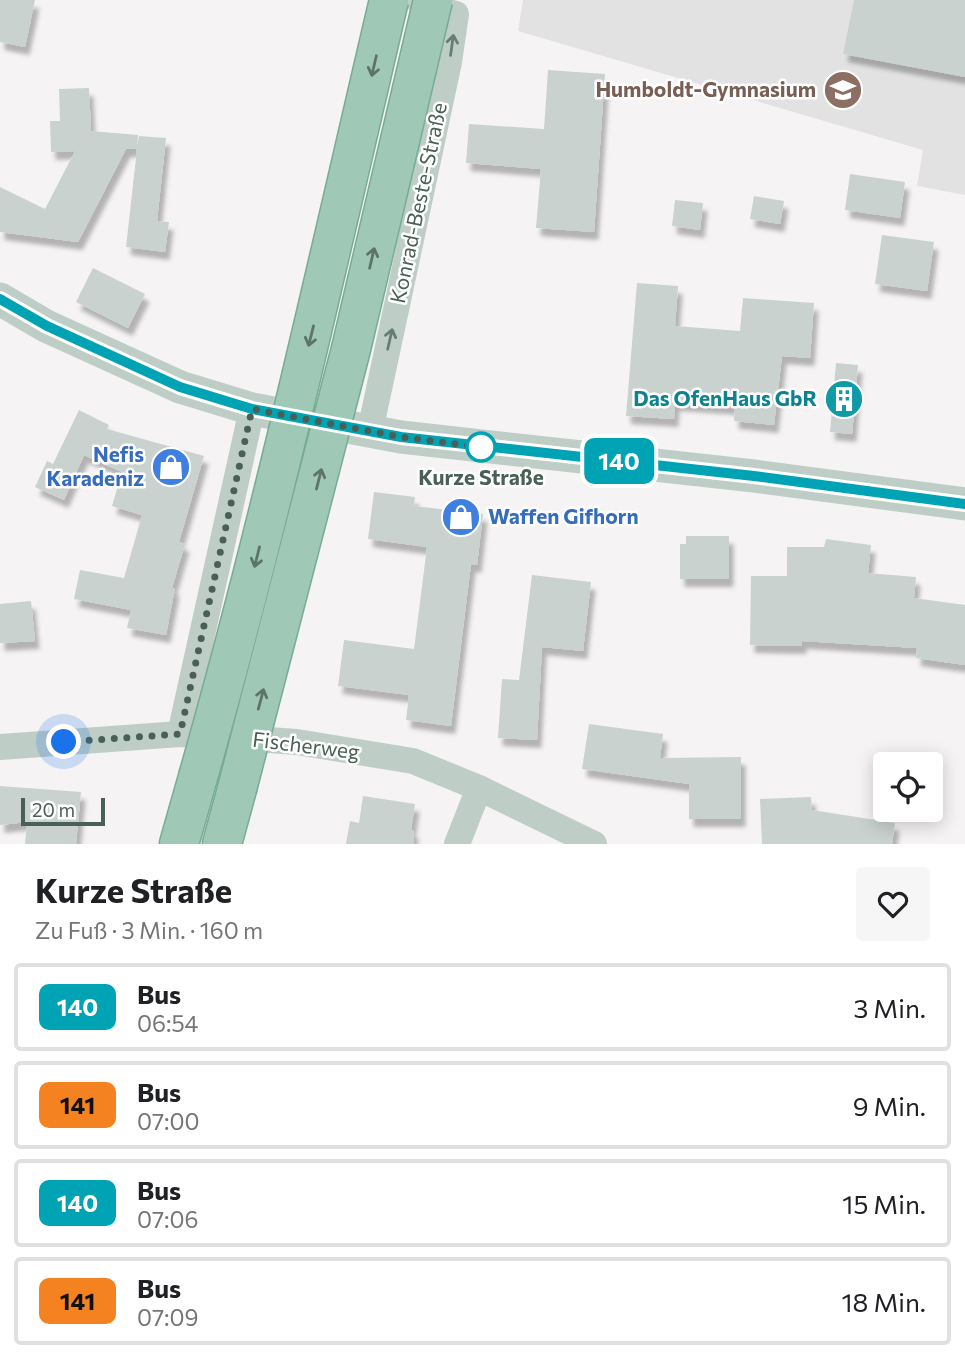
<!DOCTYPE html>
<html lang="de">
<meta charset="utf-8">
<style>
:root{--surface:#fff;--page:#f6f6f6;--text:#202124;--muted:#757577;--line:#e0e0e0}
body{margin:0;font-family:Commissioner,sans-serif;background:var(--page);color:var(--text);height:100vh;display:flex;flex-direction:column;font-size:26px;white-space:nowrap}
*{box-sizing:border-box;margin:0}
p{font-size:23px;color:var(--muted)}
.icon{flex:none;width:38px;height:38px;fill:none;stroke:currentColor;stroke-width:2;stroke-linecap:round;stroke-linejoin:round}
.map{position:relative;height:844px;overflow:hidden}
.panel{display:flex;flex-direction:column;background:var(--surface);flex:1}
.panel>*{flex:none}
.badge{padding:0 14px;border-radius:10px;font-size:24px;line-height:46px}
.buttons{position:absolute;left:873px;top:752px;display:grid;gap:14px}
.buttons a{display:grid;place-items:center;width:70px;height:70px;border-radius:7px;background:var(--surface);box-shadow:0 4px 18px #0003;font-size:35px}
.scale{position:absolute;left:21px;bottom:18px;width:84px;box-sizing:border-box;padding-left:7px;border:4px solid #4a6056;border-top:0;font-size:19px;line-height:24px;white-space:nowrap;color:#4a6056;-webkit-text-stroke:5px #fff;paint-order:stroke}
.you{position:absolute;width:35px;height:35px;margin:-18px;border:5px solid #fff;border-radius:50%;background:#1a73e8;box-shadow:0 0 0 10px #1a73e833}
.map>.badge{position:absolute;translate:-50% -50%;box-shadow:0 0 0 4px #fff}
.round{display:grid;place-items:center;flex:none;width:74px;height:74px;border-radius:7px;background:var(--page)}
.headline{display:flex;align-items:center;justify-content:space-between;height:119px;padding:0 35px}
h1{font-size:33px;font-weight:700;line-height:52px}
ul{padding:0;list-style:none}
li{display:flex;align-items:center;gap:21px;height:88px;margin:0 14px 10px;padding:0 21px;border:4px solid var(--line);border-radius:7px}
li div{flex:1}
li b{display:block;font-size:26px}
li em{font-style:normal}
li .badge{min-width:77px;font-weight:700;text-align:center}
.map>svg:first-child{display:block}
.education{fill:#e3e2e3}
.building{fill:#cad2cf;filter:url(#shadow)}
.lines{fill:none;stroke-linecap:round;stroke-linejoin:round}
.trunk-casing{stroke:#77ab96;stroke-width:41}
.minor{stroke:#becec7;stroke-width:26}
.tertiary{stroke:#becec7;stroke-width:33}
.trunk{stroke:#a0c8b7;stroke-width:38}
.trunk-bridge-casing{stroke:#77ab96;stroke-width:41;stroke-linecap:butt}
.trunk-bridge{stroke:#a0c8b7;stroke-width:38}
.oneway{stroke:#677c72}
.oneway2{stroke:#5b7569}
.line-casing{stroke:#fff;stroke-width:16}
.line{stroke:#00a3b4;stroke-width:10}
.walk{stroke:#4a6056;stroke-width:7;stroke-dasharray:0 12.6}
.stop-dot{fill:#fff;stroke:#00a3b4;stroke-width:3.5}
.labels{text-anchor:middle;stroke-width:5;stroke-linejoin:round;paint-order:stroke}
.education-label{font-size:21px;font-weight:bold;fill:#785e54;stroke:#fff;text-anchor:end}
.street-label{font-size:21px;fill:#4a6056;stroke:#fff}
.culture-label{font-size:21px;font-weight:bold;fill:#0d838f;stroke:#fff;text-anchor:end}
.shop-label{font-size:21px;font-weight:bold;fill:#366cbe;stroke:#fff;text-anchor:end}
.stop-label{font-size:21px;font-weight:bold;fill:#4a6056;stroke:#fff}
</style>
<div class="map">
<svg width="965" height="844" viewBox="0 0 965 844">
<defs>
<filter id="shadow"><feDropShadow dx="4.5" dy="8" stdDeviation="2" flood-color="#0004"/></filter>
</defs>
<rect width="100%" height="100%" fill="#f5f3f4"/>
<polygon class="education" points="523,0 965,0 965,195 917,186 923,150 518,31"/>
<g class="building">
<polygon points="0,0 35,0 25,47 0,42"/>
<polygon points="854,0 965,0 965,77 843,54"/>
<polygon points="548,70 605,74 594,232 536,228 541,169 466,163 469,124 544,129"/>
<polygon points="89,88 91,131 138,135 137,148 139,136 166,138 157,221 169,222 165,252 126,247 137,149 126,149 78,242 0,232 0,187 45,209 75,151 51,152 50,121 60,121 59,89"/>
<polygon points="850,174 905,182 900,218 845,210"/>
<polygon points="754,196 784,201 780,224 750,219"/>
<polygon points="675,200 703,203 700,230 672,226"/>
<polygon points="882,235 934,242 927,291 875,284"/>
<polygon points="93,268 145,294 128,328 76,302"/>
<polygon points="637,283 678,286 675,326 740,331 743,298 814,303 810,358 782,356 774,425 734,421 735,407 675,403 674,419 626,416"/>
<polygon points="836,363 858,365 852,434 830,432"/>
<polygon points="79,410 109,425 107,429 204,456 179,542 185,544 172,588 175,588 166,635 127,628 131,610 74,599 80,570 124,578 142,515 112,506 122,472 84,455 64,500 35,487 47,461 53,464"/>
<polygon points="374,492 415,497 414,506 483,514 477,565 471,564 451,726 406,720 409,695 338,686 344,640 414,649 427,547 368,539"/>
<polygon points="686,536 729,536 729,579 680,579 680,544 686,544"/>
<polygon points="826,539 871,545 868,573 916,577 914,598 965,605 965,665 916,658 917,648 802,641 802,646 750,645 751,576 787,576 787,547 824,547"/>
<polygon points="532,575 591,582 583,651 542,647 537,740 498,738 502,679 519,680"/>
<polygon points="31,601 35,641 0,643 0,604"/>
<polygon points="589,724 663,734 660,758 741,757 741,819 689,819 689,784 582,769"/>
<polygon points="0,786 81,792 76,844 25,844 27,822 0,825"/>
<polygon points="363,796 415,804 411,830 414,830 413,844 346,844 350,821 359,823"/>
<polygon points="811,797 812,810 895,823 892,844 762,844 760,799"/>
</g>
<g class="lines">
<g class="trunk-casing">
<g id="trunk">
<polyline points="179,844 198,777"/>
<polyline points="222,844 237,789"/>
</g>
</g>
<g class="minor">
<polyline points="370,431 449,62 456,14 427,6 418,0"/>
<polyline points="180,734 252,409"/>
<polyline points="0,747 180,734 297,742 413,761 479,788 594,844"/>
<polyline points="457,844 479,788"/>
</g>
<polyline class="tertiary" points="0,299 46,326 180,387 252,409 401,437 754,476 965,504"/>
<use href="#trunk" class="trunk"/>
<g class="trunk-bridge-casing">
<g id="trunk-bridge">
<path d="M198 777C271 521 328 260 389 0"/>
<polyline points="237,789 351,349 433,0"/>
</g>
</g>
<use href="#trunk-bridge" class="trunk-bridge"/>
</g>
<defs><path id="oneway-shaft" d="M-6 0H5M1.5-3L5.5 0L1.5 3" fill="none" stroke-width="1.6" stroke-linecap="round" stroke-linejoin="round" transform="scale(1.75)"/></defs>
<g class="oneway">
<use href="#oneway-shaft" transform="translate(452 45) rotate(-82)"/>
<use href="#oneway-shaft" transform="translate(390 339) rotate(-77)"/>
</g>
<g class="oneway2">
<use href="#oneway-shaft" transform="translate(374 66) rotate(103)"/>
<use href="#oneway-shaft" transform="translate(372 258) rotate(-77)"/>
<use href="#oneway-shaft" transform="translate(311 336) rotate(104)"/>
<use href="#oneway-shaft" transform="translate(319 479) rotate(-76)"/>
<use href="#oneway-shaft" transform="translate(257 557) rotate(104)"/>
<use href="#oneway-shaft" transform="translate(261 699) rotate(-75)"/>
</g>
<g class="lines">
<g class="line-casing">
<polyline id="line" points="0,299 47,326 180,387 252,409 401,437 754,476 965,504"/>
</g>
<use href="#line" class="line"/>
<polyline class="walk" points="64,742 180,734 252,409 401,437 481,447"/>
</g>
<defs>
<g id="school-disc" transform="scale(2.0125)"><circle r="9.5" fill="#8d6e63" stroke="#fff"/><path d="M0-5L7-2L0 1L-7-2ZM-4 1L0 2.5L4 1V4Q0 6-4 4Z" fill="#fff"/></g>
<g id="building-disc" transform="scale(2.0125)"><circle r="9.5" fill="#0f9aa8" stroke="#fff"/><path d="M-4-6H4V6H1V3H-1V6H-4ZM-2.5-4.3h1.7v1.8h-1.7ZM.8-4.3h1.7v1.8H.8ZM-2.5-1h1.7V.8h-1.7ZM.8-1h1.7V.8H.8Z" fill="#fff"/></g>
<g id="shop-disc" transform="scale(2.0125)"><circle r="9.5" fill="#3f7fe0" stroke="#fff"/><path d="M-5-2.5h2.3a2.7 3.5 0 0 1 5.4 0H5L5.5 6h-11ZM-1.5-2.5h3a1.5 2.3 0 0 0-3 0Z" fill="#fff"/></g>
</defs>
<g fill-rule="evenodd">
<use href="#school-disc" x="843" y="90"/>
<use href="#building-disc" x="844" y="399"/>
<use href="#shop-disc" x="171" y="467"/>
<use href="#shop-disc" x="461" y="517"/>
</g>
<circle class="stop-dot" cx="481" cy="447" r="14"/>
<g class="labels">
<g class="education-label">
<text x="816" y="97">Humboldt-Gymnasium</text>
</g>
<g class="street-label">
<text transform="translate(419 203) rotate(-78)" y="7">Konrad-Beste-Straße</text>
<text transform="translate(306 746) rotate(7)" y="7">Fischerweg</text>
</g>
<g class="culture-label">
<text x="817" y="406">Das OfenHaus GbR</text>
</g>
<g class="shop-label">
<text x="144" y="462">Nefis<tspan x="144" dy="24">Karadeniz</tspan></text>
<text x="488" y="524" text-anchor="start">Waffen Gifhorn</text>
</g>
<g class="stop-label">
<text x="481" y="485">Kurze Straße</text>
</g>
</g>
</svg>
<div class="buttons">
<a><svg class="icon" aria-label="locate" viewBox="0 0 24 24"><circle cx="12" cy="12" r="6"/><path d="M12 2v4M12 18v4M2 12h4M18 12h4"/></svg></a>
</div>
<div class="scale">20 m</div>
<div class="you" style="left:64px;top:742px"></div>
<b class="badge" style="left:619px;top:461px;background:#00a3b4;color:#fff">140</b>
</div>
<section class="panel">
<div class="headline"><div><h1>Kurze Straße</h1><p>Zu Fuß · 3 Min. · 160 m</p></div><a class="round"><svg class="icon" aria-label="heart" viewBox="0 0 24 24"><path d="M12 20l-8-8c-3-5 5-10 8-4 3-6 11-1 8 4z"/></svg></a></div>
<ul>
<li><span class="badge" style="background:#00a3b4;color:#fff">140</span><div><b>Bus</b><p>06:54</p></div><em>3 Min.</em></li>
<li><span class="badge" style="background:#f58220;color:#111">141</span><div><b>Bus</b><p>07:00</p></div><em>9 Min.</em></li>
<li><span class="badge" style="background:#00a3b4;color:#fff">140</span><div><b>Bus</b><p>07:06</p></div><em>15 Min.</em></li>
<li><span class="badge" style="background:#f58220;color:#111">141</span><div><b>Bus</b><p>07:09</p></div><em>18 Min.</em></li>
</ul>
</section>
